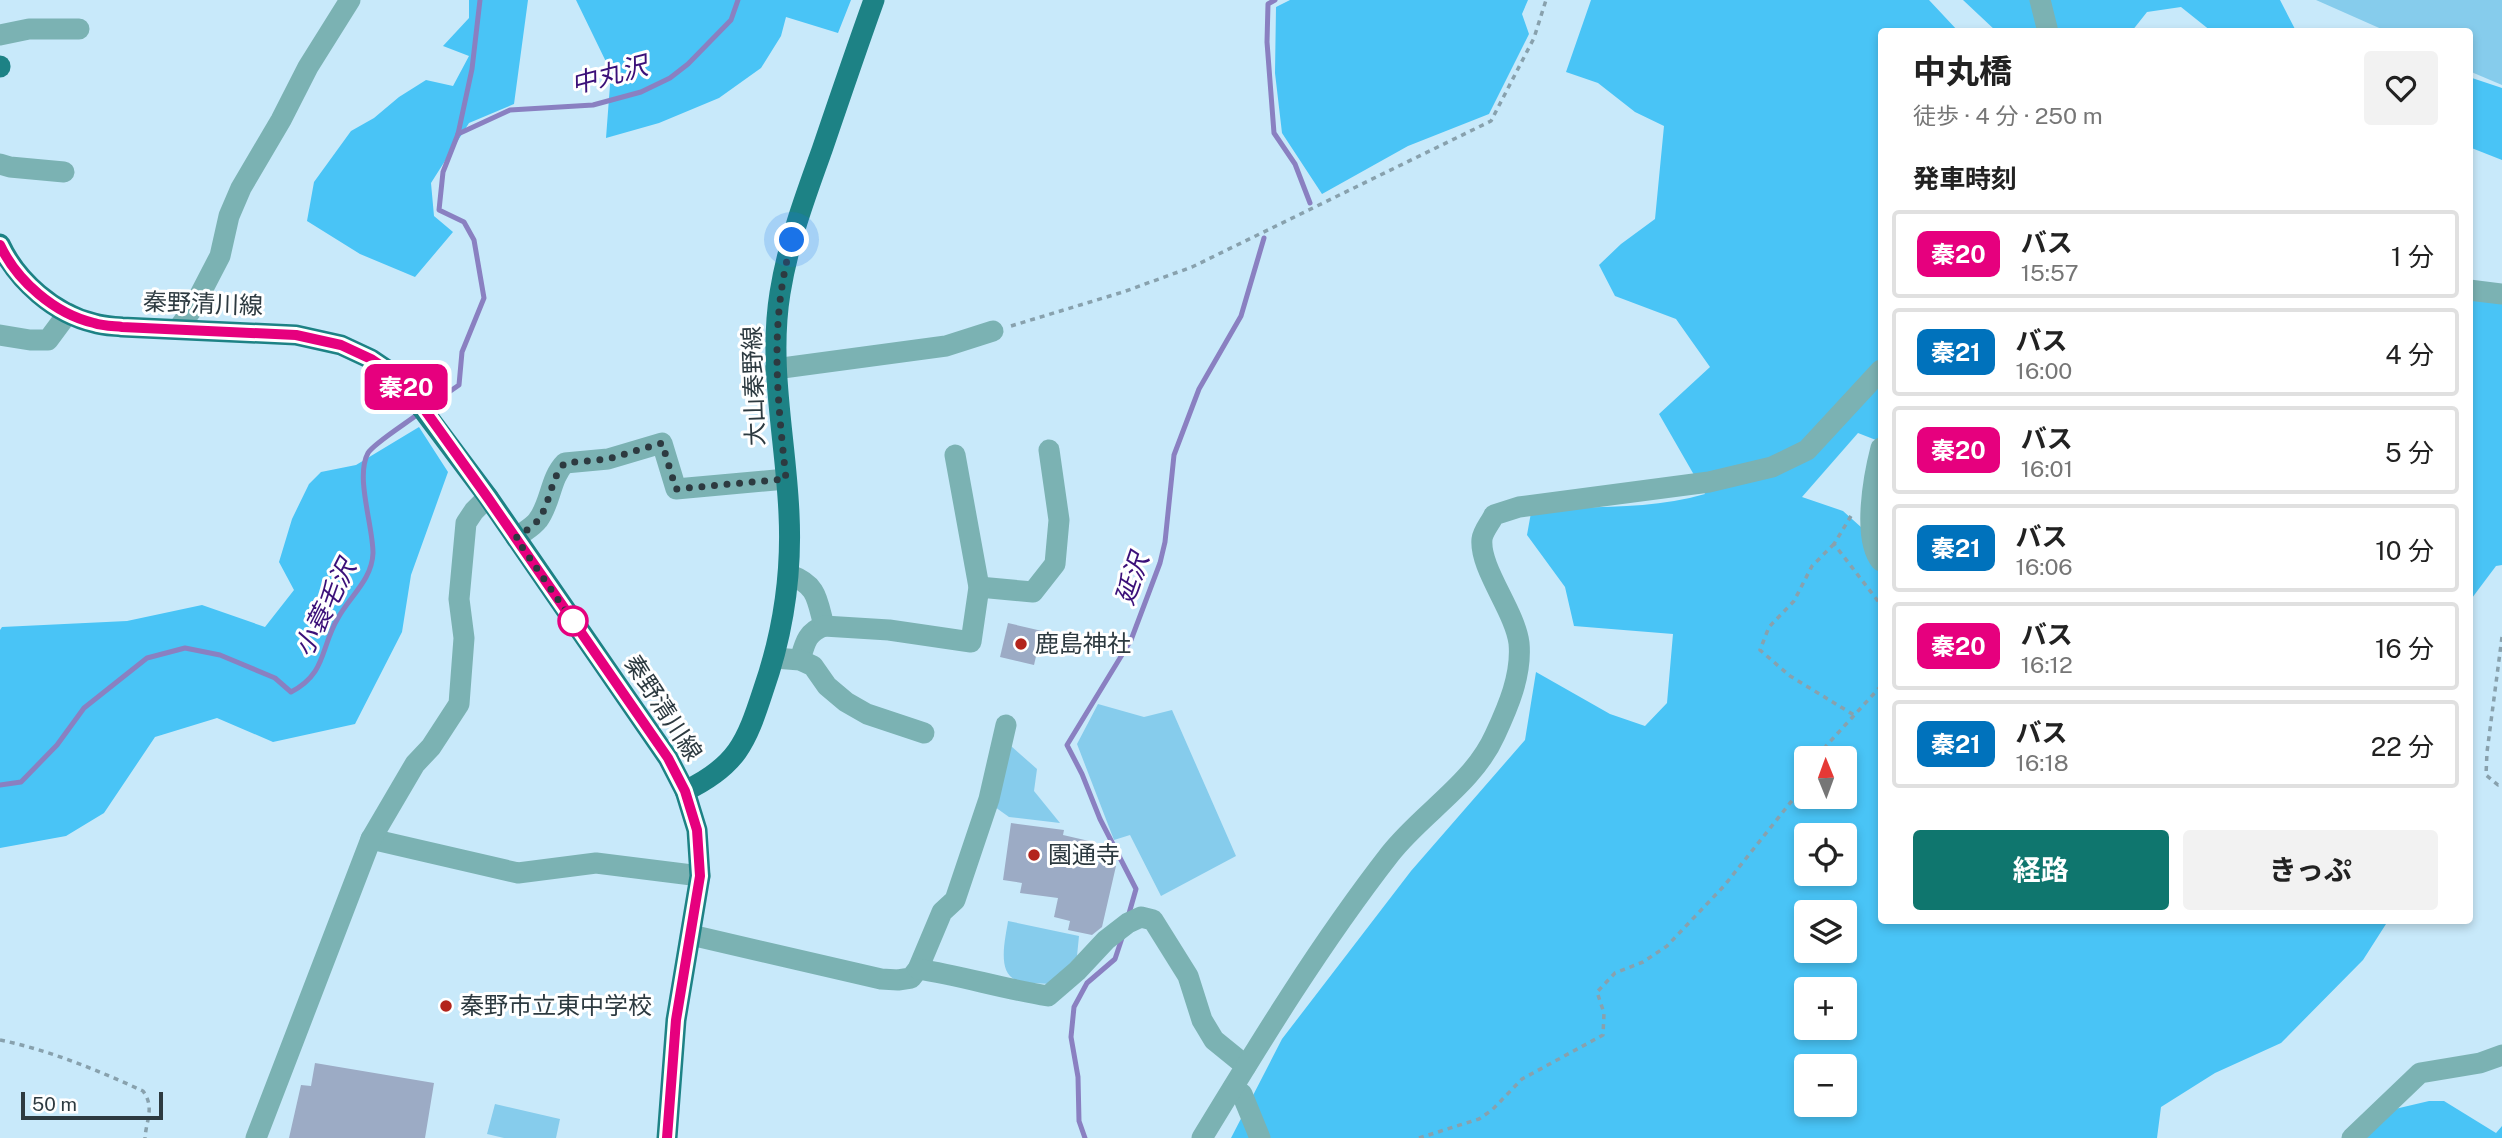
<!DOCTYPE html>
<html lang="ja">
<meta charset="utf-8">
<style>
:root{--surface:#fff;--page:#f2f2f2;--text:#222;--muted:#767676;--line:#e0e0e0;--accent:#0f766e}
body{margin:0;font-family:"Public Sans","Noto Sans JP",sans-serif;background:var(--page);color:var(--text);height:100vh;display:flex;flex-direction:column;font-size:26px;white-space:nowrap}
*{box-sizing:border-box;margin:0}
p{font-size:23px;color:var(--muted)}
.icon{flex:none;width:38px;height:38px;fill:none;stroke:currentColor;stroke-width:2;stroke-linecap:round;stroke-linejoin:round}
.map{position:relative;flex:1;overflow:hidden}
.side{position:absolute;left:1878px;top:28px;width:595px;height:896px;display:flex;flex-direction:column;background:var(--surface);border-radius:7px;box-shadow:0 4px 10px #0003}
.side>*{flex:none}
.badge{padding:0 14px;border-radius:10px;font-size:24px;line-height:46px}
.needle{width:46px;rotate:359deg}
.tools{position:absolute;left:1794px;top:746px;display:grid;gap:14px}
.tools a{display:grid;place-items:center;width:63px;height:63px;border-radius:7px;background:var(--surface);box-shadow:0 4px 10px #0003;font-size:35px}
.scale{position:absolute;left:21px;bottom:18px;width:142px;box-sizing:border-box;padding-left:7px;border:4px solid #2d3a40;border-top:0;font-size:19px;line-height:24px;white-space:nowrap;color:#2d3a40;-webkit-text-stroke:5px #fff;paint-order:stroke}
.you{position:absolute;width:35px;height:35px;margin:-18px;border:5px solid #fff;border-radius:50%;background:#1a73e8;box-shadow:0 0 0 10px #1a73e833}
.map>.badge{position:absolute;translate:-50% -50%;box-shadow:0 0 0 4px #fff}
h2{padding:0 35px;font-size:26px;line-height:63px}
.round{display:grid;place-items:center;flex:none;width:74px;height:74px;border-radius:7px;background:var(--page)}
.head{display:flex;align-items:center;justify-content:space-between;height:119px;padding:0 35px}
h1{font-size:33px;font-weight:700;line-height:52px}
.action{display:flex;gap:14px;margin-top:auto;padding:14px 35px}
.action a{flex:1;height:80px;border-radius:7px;background:var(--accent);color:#fff;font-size:28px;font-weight:700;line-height:80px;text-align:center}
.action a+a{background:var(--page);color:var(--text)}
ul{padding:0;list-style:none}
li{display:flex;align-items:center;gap:21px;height:88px;margin:0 14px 10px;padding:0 21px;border:4px solid var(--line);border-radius:7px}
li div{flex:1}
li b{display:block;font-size:26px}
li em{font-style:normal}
li .badge{min-width:77px;font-weight:700;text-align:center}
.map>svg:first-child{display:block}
.green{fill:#86ccec}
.forest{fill:#49c4f6;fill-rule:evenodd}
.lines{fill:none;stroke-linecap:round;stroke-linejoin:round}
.stream{stroke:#8a80c1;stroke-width:5}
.building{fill:#9cabc5}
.path{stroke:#88a1ad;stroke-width:3.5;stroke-dasharray:5 5;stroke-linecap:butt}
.minor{stroke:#7bb2b3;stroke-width:21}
.major{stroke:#1d8285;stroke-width:21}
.line-casing{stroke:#fff;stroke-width:16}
.line{stroke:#e6007e;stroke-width:10}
.walk{stroke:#2d3a40;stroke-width:7;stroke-dasharray:0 12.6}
.stop-dot{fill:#fff;stroke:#e6007e;stroke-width:3.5}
.poi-dot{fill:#b3241c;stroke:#fff;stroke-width:2.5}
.labels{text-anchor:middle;stroke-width:6;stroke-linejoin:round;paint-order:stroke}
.street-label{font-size:24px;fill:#2d3a40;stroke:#fff}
.poi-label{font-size:24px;fill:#2d3a40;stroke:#fff;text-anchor:start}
.water-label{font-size:26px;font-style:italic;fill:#3b1079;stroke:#fff}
</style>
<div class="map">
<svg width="2502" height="1138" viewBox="0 0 2502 1138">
<rect width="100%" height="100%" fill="#c8e9fa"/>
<g class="green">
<polygon points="2316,0 2502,0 2502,85 2469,71 2469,32 2386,31"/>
<polygon points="1098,704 1144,717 1172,710 1236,856 1161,896 1130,835 1114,840 1077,744"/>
<polygon points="1011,746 1037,769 1034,791 1060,823 1009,817 995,807"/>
<path d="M1008 921 1079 936 1077 956 1051 984C1040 983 1025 984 1016 980 996 972 1006 936 1008 921Z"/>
<polygon points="495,1104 560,1119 556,1138 504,1138 487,1134"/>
</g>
<g class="forest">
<polygon points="469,0 528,0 514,104 469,123 431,183 434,216 453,232 415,277 360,254 307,221 314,182 351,131 374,118 399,97 426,80 453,86 469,56 443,46 469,18"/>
<polygon points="576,0 851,0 838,33 786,17 781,36 761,68 719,98 659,123 606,138 611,72"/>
<polygon points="1290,0 1528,0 1522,14 1529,34 1489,114 1408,146 1322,194 1282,133 1275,73 1276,7"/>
<path d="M1591 0H1929L1958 31 1881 32V442L1858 433 1802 497 1843 511 1871 536 1881 561V920H2385L2386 924 2363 960 2281 1043 2215 1073 2161 1107 2157 1138H1231L1282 1039 1411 871 1525 740 1536 672 1610 714 1645 726 1667 703 1673 634 1574 626 1565 587 1527 535 1532 507C1589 507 1649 510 1705 494L1659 414 1710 367 1676 319 1615 296 1599 265 1621 244 1655 219 1664 126 1635 112 1598 83 1566 72ZM1806 758H1844V796H1806ZM1806 835H1844V873H1806ZM1806 912H1844V950H1806ZM1806 989H1844V1027H1806ZM1806 1066H1844V1104H1806Z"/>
<polygon points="1963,0 2280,0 2296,31 2211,31 2181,7 2147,12 2132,31 1996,31"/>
<polygon points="2469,77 2502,88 2502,160 2469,147"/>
<polygon points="2469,297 2502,302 2502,565 2496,566 2469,602"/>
<polygon points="419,427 448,472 411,575 402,632 355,724 273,742 217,718 155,737 104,813 66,836 0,848 0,630 2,627 127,621 202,605 265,627 294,590 279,562 292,519 309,484 321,472 356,465"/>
<polygon points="2429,1101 2444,1101 2496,1133 2502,1126 2502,1138 2362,1138 2395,1109"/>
</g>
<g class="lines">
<g class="stream">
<polyline points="1275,0 1268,4 1267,42 1274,133 1295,164 1310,203"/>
<polyline points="458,134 510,110 593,105 641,92 670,78 688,64 731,20 738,0"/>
<polyline points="426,408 459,385 462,352 484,298 474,240 464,222 439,210 443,172 458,134 472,69 480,0"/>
<path d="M0 785 21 782 57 745 84 708 147 658 185 648 220 655 275 678 291 692C327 673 320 648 338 618 350 596 372 580 373 553 373 525 355 477 368 453 373 444 408 422 418 414"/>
<polyline points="1128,917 1136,889 1100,819 1082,774 1067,745 1131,640 1160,563 1165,542 1174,455 1199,389 1241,316 1264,238"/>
<polyline points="1085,1138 1079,1121 1078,1077 1071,1037 1074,1007 1087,983 1115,959 1122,938"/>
</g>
</g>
<g class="building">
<polygon points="1008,623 1042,631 1034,665 1000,657"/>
<polygon points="1011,823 1064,830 1063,835 1089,841 1085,859 1116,866 1102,927 1092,935 1068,930 1070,921 1054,917 1058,898 1020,893 1022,883 1003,880"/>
<polygon points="315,1063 434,1083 425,1138 289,1138 301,1085 311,1086"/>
</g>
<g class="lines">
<g class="path">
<polyline points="1011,326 1123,292 1192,267 1491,121 1534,38 1546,0"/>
<polyline points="1851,516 1834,544 1881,605"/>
<polyline points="1834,544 1812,566 1794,601 1769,627 1760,650 1790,676 1854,715"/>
<polyline points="2502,637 2487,752 2486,775 2498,785 2502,784"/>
<polyline points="1820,758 1826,746 1881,686"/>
<path d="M0 1040C49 1050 97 1070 143 1091 155 1107 146 1121 145 1138"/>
<polyline points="1419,1138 1479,1119 1492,1110 1522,1079 1603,1035 1604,1013 1597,992 1615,973 1643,962 1667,946 1724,886 1806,783"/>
</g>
<g class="minor">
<polyline points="2040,0 2048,32"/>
<polyline points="0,35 29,29 79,29"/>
<polyline points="0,164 10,167 64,172"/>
<polyline points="2469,290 2502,294"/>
<polyline points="178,329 193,308 220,256 229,216 241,188 281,120 308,67 350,0"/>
<polyline points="0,335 30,340 48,340 68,313"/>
<polyline points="775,369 946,346 993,331"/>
<path d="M1881 448C1874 475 1862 538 1881 561"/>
<path d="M516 538C523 532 533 527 538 520 551 503 550 478 565 463L608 459 662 443 676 489 786 479"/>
<path d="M790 575C818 585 817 600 824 626 807 632 805 643 800 660"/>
<polyline points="979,587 1033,592 1055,564 1059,520 1049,450"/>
<polyline points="824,626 889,630 971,642 979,587 955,455"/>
<polyline points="775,658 800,660 813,666 827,686 846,702 867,714 924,733"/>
<polyline points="371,839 518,873 596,863 700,876"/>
<polyline points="691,935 881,979 898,980 911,978 918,969 942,912 955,900 989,799 1006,725"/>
<path d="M918 969C962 976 1004 989 1048 996L1077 971 1106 940 1128 923 1141 917 1153 920 1188 976 1202 1020 1214 1040 1246 1066"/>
<polyline points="1233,1088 1242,1094 1260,1138"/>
<polyline points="256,1138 371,839 415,764 431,747 459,704 464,638 459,599 466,523 474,511 488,497"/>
<path d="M1202 1138C1261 1041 1320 944 1390 854 1422 813 1473 784 1495 735 1508 707 1522 675 1519 643 1515 611 1479 568 1482 539 1483 531 1491 522 1494 515L1519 507 1709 482 1772 467 1807 450 1881 370"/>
<polyline points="2352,1138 2420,1073 2480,1063 2502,1055"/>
</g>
<g class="major">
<polyline points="0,66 0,67"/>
<path d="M0 244C17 281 55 314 94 323 103 326 113 326 122 327L296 335 341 345 371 359 399 378 488 497 668 758 685 791 697 830 700 876 676 1020 667 1138"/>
<path d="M685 791C737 766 746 743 763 691 783 634 792 575 789 514 786 440 768 367 780 293 788 243 805 197 822 150 839 100 856 50 874 0"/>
</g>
</g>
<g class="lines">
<g class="line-casing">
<path id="line" d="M0 245C17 281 55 314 94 323 103 326 113 326 122 327L296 335 341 345 371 359 399 378 417 399 488 498 668 758 685 791 697 830 700 876 676 1020 667 1138"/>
</g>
<use href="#line" class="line"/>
<path class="walk" d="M573 621 576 626 516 538C523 532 533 527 538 520 551 503 550 478 565 463L608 459 662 443 676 489 786 479C777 394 769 323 792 240"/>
</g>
<circle class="stop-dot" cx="573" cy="621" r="14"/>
<g class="poi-dot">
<circle cx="1021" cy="644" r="7"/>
<circle cx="1034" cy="855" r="7"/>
<circle cx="446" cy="1006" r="7"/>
</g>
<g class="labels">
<g class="street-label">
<text transform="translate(203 304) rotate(2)" y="8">秦野清川線</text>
<text transform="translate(754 386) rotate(-92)" y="8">大山秦野線</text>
<text transform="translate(663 708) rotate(57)" y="8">秦野清川線</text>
</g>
<g class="poi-label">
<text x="1035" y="652">鹿島神社</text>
<text x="1048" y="863">園通寺</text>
<text x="460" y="1014">秦野市立東中学校</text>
</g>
<g class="water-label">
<text transform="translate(609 75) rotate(-15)" y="9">中丸沢</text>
<text transform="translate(1132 579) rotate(-71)" y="9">延沢</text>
<text transform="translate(325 608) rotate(-63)" y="9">小蓑毛沢</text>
</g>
</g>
</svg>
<div class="tools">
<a><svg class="needle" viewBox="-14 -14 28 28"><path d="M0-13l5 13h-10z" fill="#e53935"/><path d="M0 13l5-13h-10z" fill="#767676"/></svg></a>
<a><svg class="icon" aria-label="locate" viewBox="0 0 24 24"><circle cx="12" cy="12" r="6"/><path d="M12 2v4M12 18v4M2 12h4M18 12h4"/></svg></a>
<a><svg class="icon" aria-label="layers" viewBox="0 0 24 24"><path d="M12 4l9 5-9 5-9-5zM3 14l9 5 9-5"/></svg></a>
<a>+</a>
<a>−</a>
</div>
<div class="scale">50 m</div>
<div class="you" style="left:792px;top:240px"></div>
<b class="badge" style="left:406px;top:387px;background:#e6007e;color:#fff">秦20</b>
<section class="side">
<div class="head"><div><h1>中丸橋</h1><p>徒歩 · 4 分 · 250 m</p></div><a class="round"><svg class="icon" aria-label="heart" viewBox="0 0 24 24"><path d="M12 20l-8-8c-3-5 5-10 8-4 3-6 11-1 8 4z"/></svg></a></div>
<h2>発車時刻</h2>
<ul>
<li><span class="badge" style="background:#e6007e;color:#fff">秦20</span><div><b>バス</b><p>15:57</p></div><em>1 分</em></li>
<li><span class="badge" style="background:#0072bc;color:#fff">秦21</span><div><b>バス</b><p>16:00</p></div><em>4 分</em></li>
<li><span class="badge" style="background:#e6007e;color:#fff">秦20</span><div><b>バス</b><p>16:01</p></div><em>5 分</em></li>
<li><span class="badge" style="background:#0072bc;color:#fff">秦21</span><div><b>バス</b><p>16:06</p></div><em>10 分</em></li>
<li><span class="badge" style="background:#e6007e;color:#fff">秦20</span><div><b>バス</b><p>16:12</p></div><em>16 分</em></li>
<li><span class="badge" style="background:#0072bc;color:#fff">秦21</span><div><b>バス</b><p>16:18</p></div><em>22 分</em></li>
</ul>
<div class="action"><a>経路</a><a>きっぷ</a></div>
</section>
</div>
